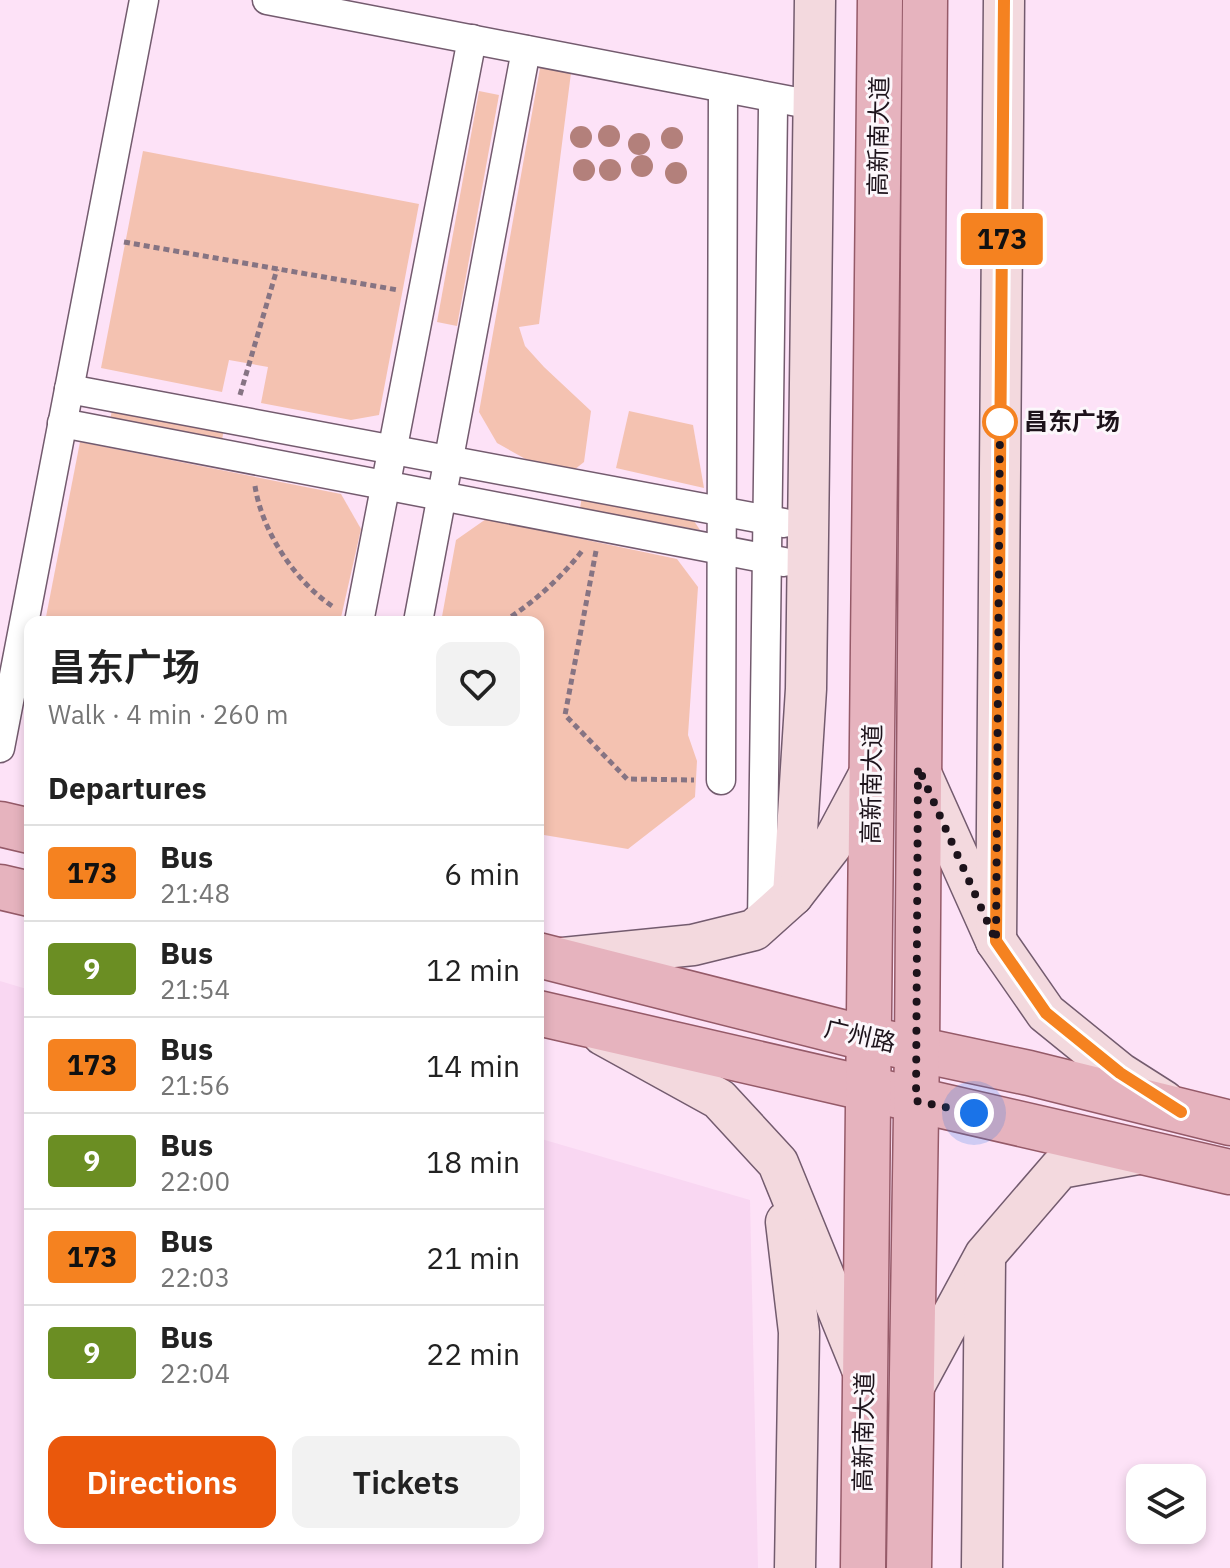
<!DOCTYPE html>
<meta charset="utf-8">
<style>
:root{--surface:#fff;--page:#f2f2f2;--text:#222;--muted:#767676;--line:#e0e0e0;--accent:#ea580c}
body{margin:0;font-family:"IBM Plex Sans","Noto Sans SC",sans-serif;background:var(--page);color:var(--text);height:100vh;display:flex;flex-direction:column;font-size:30px;white-space:nowrap}
*{box-sizing:border-box;margin:0}
p{font-size:26px;color:var(--muted)}
.icon{flex:none;width:44px;height:44px;fill:none;stroke:currentColor;stroke-width:2;stroke-linecap:round;stroke-linejoin:round}
.map{position:relative;flex:1;overflow:hidden}
.side{position:absolute;left:24px;top:616px;width:520px;height:928px;display:flex;flex-direction:column;background:var(--surface);border-radius:16px;box-shadow:0 4px 12px #0003}
.side>*{flex:none}
.badge{padding:0 16px;border-radius:6px;font-size:28px;line-height:52px}
.fabs{position:absolute;left:1126px;top:1464px;display:grid;gap:16px}
.fabs a{display:grid;place-items:center;width:80px;height:80px;border-radius:16px;background:var(--surface);box-shadow:0 4px 12px #0003;font-size:40px}
.you{position:absolute;width:40px;height:40px;margin:-20px;border:6px solid #fff;border-radius:50%;background:#1a73e8;box-shadow:0 0 0 12px #1a73e833}
.map>.badge{position:absolute;translate:-50% -50%;box-shadow:0 0 0 4px #fff}
h2{padding:0 24px;font-size:30px;line-height:72px}
.round{display:grid;place-items:center;flex:none;width:84px;height:84px;border-radius:16px;background:var(--page)}
.overview{display:flex;align-items:center;justify-content:space-between;height:136px;padding:0 24px}
h1{font-size:38px;font-weight:600;line-height:60px}
.primary-button{display:flex;gap:16px;margin-top:auto;padding:16px 24px}
.primary-button a{flex:1;height:92px;border-radius:16px;background:var(--accent);color:#fff;font-size:32px;font-weight:600;line-height:92px;text-align:center}
.primary-button a+a{background:var(--page);color:var(--text)}
ul{padding:0;list-style:none}
li{display:flex;align-items:center;gap:24px;height:96px;padding:0 24px;border-top:2px solid var(--line)}
li div{flex:1}
li b{display:block;font-size:30px}
li em{font-style:normal}
li .badge{min-width:88px;font-weight:700;text-align:center}
.map>svg:first-child{display:block}
.built{fill:#f9d7f2}
.green{fill:#f4c2b1}
.lines{fill:none;stroke-linecap:round;stroke-linejoin:round}
.street-casing{stroke:#735b6e;stroke-width:31}
.secondary-casing{stroke:#735b6e;stroke-width:43}
.primary-casing{stroke:#955a68;stroke-width:47}
.path{stroke:#867483;stroke-width:5;stroke-dasharray:6 4;stroke-linecap:butt}
.street{stroke:#fff;stroke-width:28}
.secondary{stroke:#f3d9de;stroke-width:40}
.primary{stroke:#e6b3be;stroke-width:44}
.tree{fill:#b3807b}
.line-casing{stroke:#fff;stroke-width:18}
.line{stroke:#f58220;stroke-width:12}
.walk{stroke:#1d131b;stroke-width:8;stroke-dasharray:0 14.4}
.stop-dot{fill:#fff;stroke:#f58220;stroke-width:4}
.labels{text-anchor:middle;stroke-width:6;stroke-linejoin:round;paint-order:stroke}
.street-label{font-size:24px;fill:#1d131b;stroke:#fcf7fb}
.stop-label{font-size:24px;font-weight:bold;fill:#1d131b;stroke:#fcf7fb;text-anchor:start}
</style>
<div class="map">
<svg width="1230" height="1568" viewBox="0 0 1230 1568">
<rect width="100%" height="100%" fill="#fde2f7"/>
<polygon class="built" points="0,981 30,990 30,1538 538,1538 538,1138 750,1200 758,1568 0,1568"/>
<g class="green">
<polygon points="540,68 571,73 539,324 519,327 525,346 544,367 591,411 584,462 574,470 529,461 497,443 479,412"/>
<polygon points="479,91 499,95 457,326 437,322"/>
<polygon points="143,151 419,204 379,415 351,420 261,403 268,367 229,360 222,392 101,368"/>
<polygon points="112,409 224,427 222,441 110,422"/>
<polygon points="629,411 693,425 704,488 616,468"/>
<polygon points="80,442 341,494 361,529 340,622 45,622"/>
<polygon points="582,497 692,518 700,530 580,508"/>
<polygon points="486,519 677,559 698,587 688,735 697,761 695,797 628,849 538,834 538,622 441,622 456,540"/>
</g>
<g class="lines">
<g class="street-casing">
<g id="street">
<polyline points="267,0 813,105"/>
<polyline points="69,389 784,523"/>
<polyline points="62,423 784,562"/>
<polyline points="359,622 472,39"/>
<polyline points="418,622 526,50"/>
<polyline points="0,748 144,0"/>
<polyline points="721,780 723,88"/>
<polyline points="762,923 773,108"/>
</g>
</g>
<g class="secondary-casing">
<g id="secondary">
<polyline points="919,769 996,941 1046,1013 1120,1073 1164,1101"/>
<polyline points="793,895 806,689 815,0"/>
<polyline points="996,941 1004,0"/>
<polyline points="563,958 693,945 754,930 793,895 831,846 872,769"/>
<polyline points="603,1035 719,1099 778,1163 864,1374"/>
<polyline points="786,1222 799,1332 795,1568"/>
<polyline points="912,1390 985,1255 1060,1168 1143,1153"/>
<polyline points="982,1568 985,1260"/>
</g>
</g>
<g class="primary-casing">
<g id="primary">
<polyline points="0,824 30,831"/>
<polyline points="0,887 30,894"/>
<polyline points="538,955 869,1039 1029,1073 1230,1123"/>
<polyline points="538,1013 1230,1172"/>
<polyline points="863,1568 880,0"/>
<polyline points="909,1568 917,1049 925,0"/>
</g>
</g>
<g class="path">
<polyline points="124,242 398,290"/>
<polyline points="240,395 277,269"/>
<path d="M255 486C262 532 296 583 335 608"/>
<polyline points="596,551 565,715 627,779 694,780"/>
<path d="M503 622C533 603 560 579 582 551"/>
</g>
<use href="#street" class="street"/>
<use href="#secondary" class="secondary"/>
<use href="#primary" class="primary"/>
</g>
<g class="tree">
<circle cx="609" cy="136" r="11"/>
<circle cx="581" cy="137" r="11"/>
<circle cx="672" cy="138" r="11"/>
<circle cx="639" cy="144" r="11"/>
<circle cx="642" cy="166" r="11"/>
<circle cx="584" cy="170" r="11"/>
<circle cx="610" cy="170" r="11"/>
<circle cx="676" cy="173" r="11"/>
</g>
<g class="lines">
<g class="line-casing">
<polyline id="line" points="1004,0 996,941 1046,1013 1120,1073 1181,1112"/>
</g>
<use href="#line" class="line"/>
<polyline class="walk" points="974,1113 916,1101 918,767 996,941 1000,422"/>
</g>
<circle class="stop-dot" cx="1000" cy="422" r="16"/>
<g class="labels">
<g class="street-label">
<text transform="translate(879 136) rotate(-89)" y="8">高新南大道</text>
<text transform="translate(872 784) rotate(-89)" y="8">高新南大道</text>
<text transform="translate(860 1036) rotate(13)" y="8">广州路</text>
<text transform="translate(864 1432) rotate(-89)" y="8">高新南大道</text>
</g>
<g class="stop-label">
<text x="1024" y="430">昌东广场</text>
</g>
</g>
</svg>
<div class="fabs">
<a><svg class="icon" aria-label="layers" viewBox="0 0 24 24"><path d="M12 4l9 5-9 5-9-5zM3 14l9 5 9-5"/></svg></a>
</div>
<div class="you" style="left:974px;top:1113px"></div>
<b class="badge" style="left:1002px;top:239px;background:#f58220;color:#111">173</b>
<section class="side">
<div class="overview"><div><h1>昌东广场</h1><p>Walk · 4 min · 260 m</p></div><a class="round"><svg class="icon" aria-label="heart" viewBox="0 0 24 24"><path d="M12 20l-8-8c-3-5 5-10 8-4 3-6 11-1 8 4z"/></svg></a></div>
<h2>Departures</h2>
<ul>
<li><span class="badge" style="background:#f58220;color:#111">173</span><div><b>Bus</b><p>21:48</p></div><em>6 min</em></li>
<li><span class="badge" style="background:#6b8e23;color:#fff">9</span><div><b>Bus</b><p>21:54</p></div><em>12 min</em></li>
<li><span class="badge" style="background:#f58220;color:#111">173</span><div><b>Bus</b><p>21:56</p></div><em>14 min</em></li>
<li><span class="badge" style="background:#6b8e23;color:#fff">9</span><div><b>Bus</b><p>22:00</p></div><em>18 min</em></li>
<li><span class="badge" style="background:#f58220;color:#111">173</span><div><b>Bus</b><p>22:03</p></div><em>21 min</em></li>
<li><span class="badge" style="background:#6b8e23;color:#fff">9</span><div><b>Bus</b><p>22:04</p></div><em>22 min</em></li>
</ul>
<div class="primary-button"><a>Directions</a><a>Tickets</a></div>
</section>
</div>
